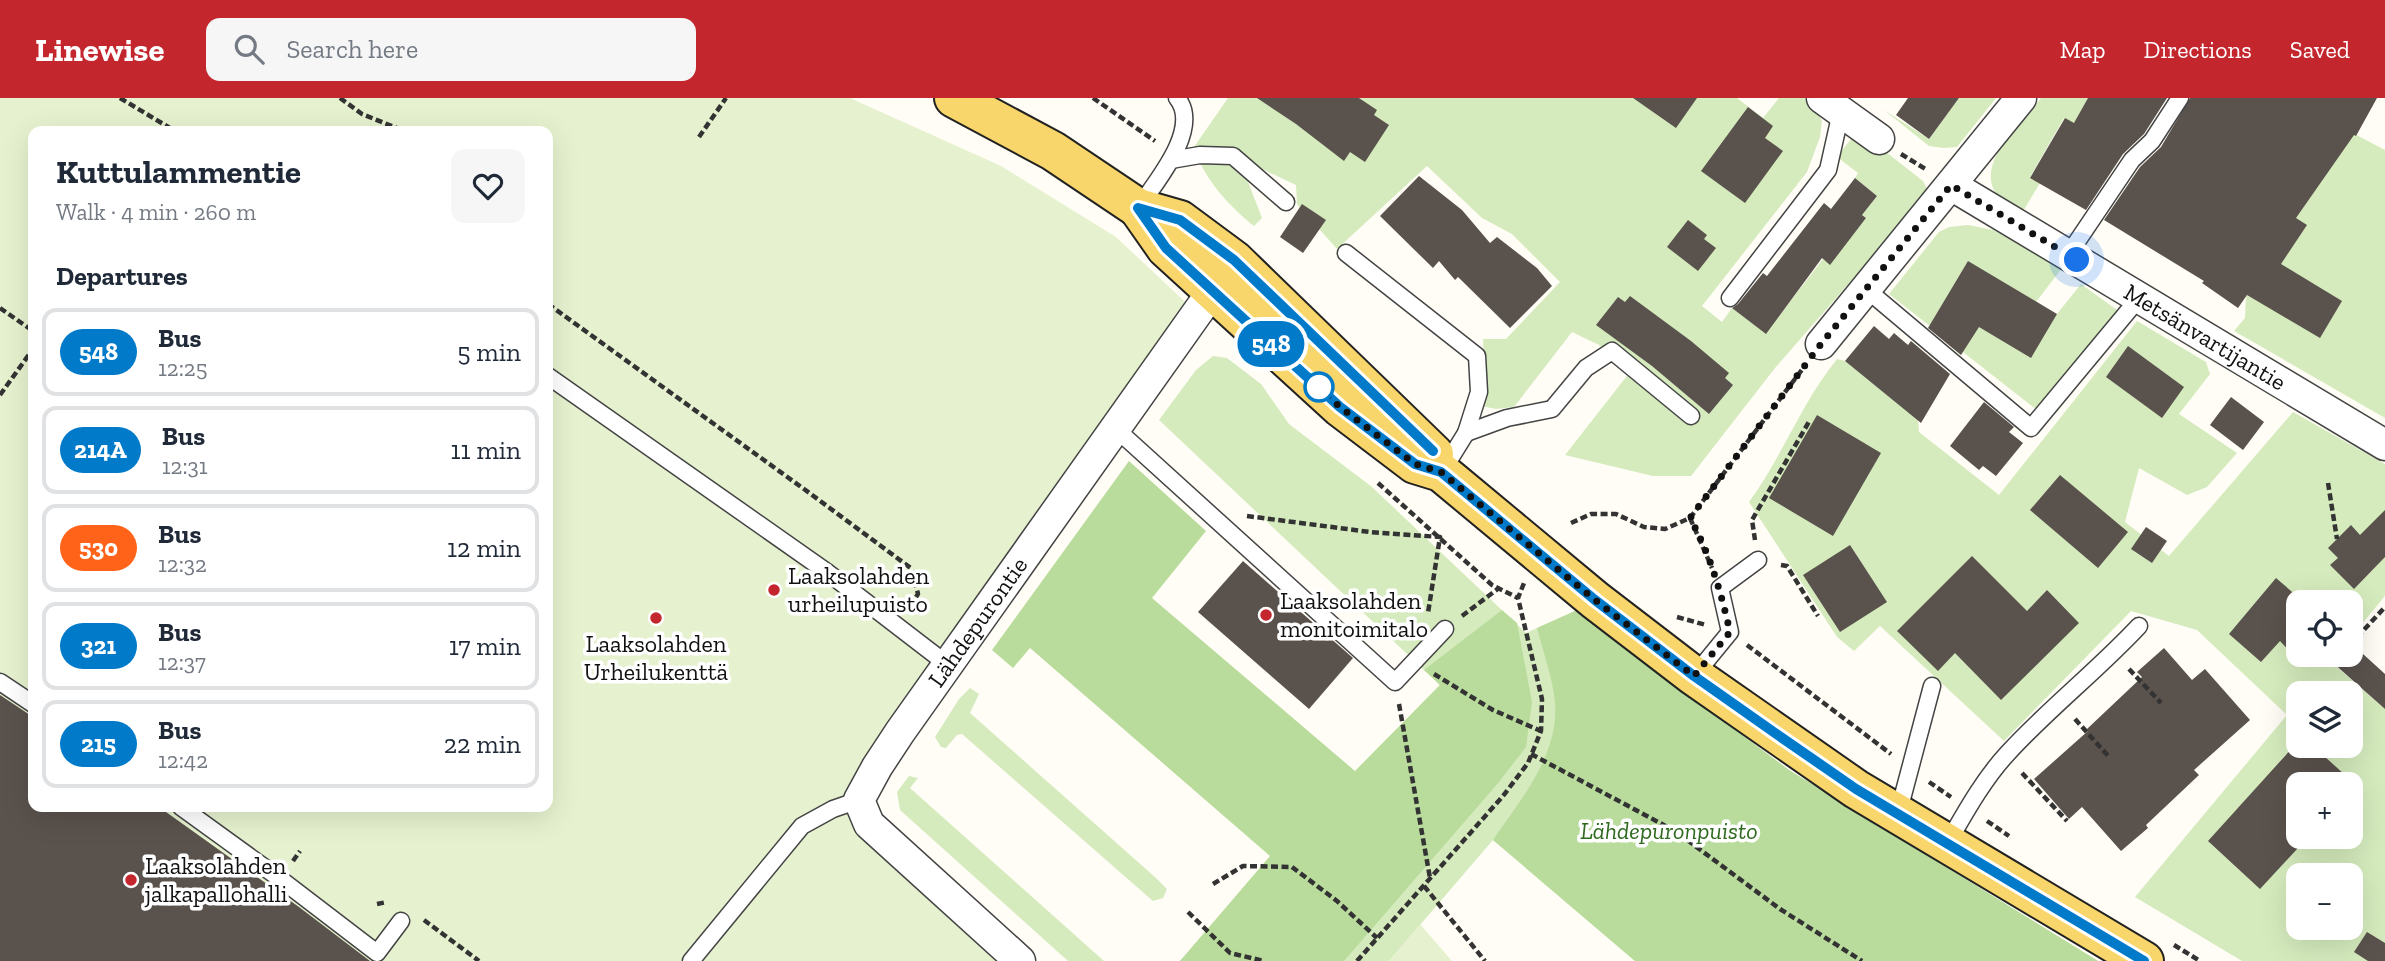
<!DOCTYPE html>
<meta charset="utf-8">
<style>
:root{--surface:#fff;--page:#f6f6f7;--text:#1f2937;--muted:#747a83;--line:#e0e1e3;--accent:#c4262e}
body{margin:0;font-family:"Zilla Slab",serif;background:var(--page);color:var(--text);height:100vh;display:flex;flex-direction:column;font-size:26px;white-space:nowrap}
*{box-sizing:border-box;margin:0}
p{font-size:23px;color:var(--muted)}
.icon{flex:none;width:38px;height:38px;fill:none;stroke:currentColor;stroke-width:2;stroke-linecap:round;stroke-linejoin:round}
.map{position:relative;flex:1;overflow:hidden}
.panel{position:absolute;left:28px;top:28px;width:525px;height:686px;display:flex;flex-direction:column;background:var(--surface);border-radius:14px;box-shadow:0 7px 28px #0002}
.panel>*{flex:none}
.badge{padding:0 14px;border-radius:23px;font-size:24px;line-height:46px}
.tools{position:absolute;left:2286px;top:492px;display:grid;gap:14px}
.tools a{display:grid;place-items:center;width:77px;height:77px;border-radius:14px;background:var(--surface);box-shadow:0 7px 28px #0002;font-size:35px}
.you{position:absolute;width:35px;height:35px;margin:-18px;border:5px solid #fff;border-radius:50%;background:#1a73e8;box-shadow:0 0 0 10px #1a73e833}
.map>.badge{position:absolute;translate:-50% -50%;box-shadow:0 0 0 4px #fff}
h2{padding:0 28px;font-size:26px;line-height:63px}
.round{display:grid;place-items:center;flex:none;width:74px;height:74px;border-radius:14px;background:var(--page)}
.head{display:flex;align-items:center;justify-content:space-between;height:119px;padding:0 28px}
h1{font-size:33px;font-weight:700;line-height:52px}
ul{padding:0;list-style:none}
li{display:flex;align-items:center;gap:21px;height:88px;margin:0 14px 10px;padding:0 14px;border:4px solid var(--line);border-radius:14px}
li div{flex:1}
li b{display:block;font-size:26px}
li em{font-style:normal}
li .badge{min-width:77px;font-weight:700;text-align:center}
header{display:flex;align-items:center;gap:42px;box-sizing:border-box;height:98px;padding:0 35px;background:var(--accent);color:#fff}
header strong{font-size:33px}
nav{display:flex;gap:38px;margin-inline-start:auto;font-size:24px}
.search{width:490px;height:63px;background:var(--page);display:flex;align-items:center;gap:18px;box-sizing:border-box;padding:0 24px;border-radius:14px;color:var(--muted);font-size:26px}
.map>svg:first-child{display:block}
.green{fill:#d5ebbd;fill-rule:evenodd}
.forest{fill:#b9dc9c}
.pitch{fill:#e6f2cf;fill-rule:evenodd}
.building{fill:#5a524d}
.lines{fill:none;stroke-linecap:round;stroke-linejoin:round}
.service-casing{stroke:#444;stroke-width:19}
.minor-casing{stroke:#444;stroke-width:33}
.primary-casing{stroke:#222;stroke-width:42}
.path{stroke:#333;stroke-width:4.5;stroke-dasharray:7 3.5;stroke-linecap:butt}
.service{stroke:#fff;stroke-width:16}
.minor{stroke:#fff;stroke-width:30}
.primary{stroke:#f9d66b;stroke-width:38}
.line-casing{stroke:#fff;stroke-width:16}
.line{stroke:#007ac9;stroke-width:10}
.walk{stroke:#111;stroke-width:7;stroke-dasharray:0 12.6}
.stop-dot{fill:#fff;stroke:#007ac9;stroke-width:3.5}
.poi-dot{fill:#c4262e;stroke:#fff;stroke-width:2.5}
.labels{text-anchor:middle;stroke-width:7;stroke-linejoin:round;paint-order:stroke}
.street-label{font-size:24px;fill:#111;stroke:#fff}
.poi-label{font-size:24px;fill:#111;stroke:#fff;text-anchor:start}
.park-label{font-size:24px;font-style:italic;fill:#2f6b1f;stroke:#fff}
</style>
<header>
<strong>Linewise</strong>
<div class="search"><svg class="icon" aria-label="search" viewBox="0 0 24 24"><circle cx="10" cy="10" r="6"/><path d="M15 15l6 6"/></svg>Search here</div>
<nav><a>Map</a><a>Directions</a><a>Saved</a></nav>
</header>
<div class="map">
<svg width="2385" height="863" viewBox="0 0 2385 863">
<rect width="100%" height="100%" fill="#fffdf5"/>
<g class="green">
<path d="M1228 0H1737L1763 20 1779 0H1804L1813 7 1822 23 1820 39 1807 74 1702 208 1722 224 1732 210 1766 235 1823 161 1830 166 1866 120 1862 117 1877 98 1855 80 1858 75 1837 59 1858 32 1923 83 1927 91V101L1908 118 1775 270 1691 378H1653L1565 357 1630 274 1599 247 1572 234 1514 309 1496 311 1481 308 1485 279 1483 241H1506L1560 184 1512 136 1482 120 1427 68 1337 151 1297 106 1296 87 1251 66 1245 76 1262 120 1254 128C1229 108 1203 80 1194 49Z"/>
<polygon points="1959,0 1996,0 1957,49 1944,50 1929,48 1884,12 1929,41"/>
<path d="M2041 0H2088L2082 11 2101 41 2064 20 2030 79 2040 85 2022 115C2015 110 2005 105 1999 99 1971 69 2022 22 2041 0Z"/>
<polygon points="2286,0 2385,52 2385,320 2234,233 2245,220 2246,199 2291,136"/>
<polygon points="1968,127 1993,132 2062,170 2036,204 1968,164 1933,222 1979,229 2057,216 2081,186 2117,212 2037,312 1889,196 1939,134 1949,129"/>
<path d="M2137 223 2206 264 2210 276 2179 316 2237 355 2207 389 2187 397 2139 370 2125 424 2169 458 2293 314 2385 366V498L2350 540V504H2298V556L2337 557 2331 564 2385 611V863H2242L2135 799 2287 617 2197 532 2131 513 2004 643 1880 528 1854 553 1837 539 1749 404C1782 359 1802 304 1837 261L1845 263 1918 322 1919 334 1999 397ZM2298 595H2350V648H2298ZM2298 686H2350V738H2298ZM2298 777H2350V830H2298Z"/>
<polygon points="1213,258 1227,260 1261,286 1289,326 1372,389 1526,535 1575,513 1789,672 2098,863 1635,863 1493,742 1389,863 1180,863 1271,759 1440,587 1159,322 1196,272"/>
<polygon points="970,590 979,596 970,615 1156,780 1167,791 1163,800 1153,803 962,636 957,637 946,650 941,649 935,639 959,601"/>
<polygon points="909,678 918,680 910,690 1104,863 1068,863 900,712 897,694"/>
</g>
<g class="forest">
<polygon points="1129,363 1206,433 1152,500 1355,673 1440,587 1424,572 1502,512 1517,525 1532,604 1526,649 1499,684 1344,863 1180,863 1270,758 1030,550 1013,570 992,552"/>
<path d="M1575 513 1789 672 2098 863H1635L1493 742C1521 701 1559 657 1555 605 1553 580 1543 554 1537 530Z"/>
</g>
<g class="pitch">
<path d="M0 0H850L1001 68 1116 139 1197 215 859 702 1020 863H0ZM33 33H548V709H33Z"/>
<polygon points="1420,826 1452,863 1389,863"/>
</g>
<g class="building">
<polygon points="1257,0 1359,0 1377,12 1374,17 1389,27 1365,64 1350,54 1344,63 1296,26"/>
<polygon points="1633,0 1697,0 1676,30"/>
<polygon points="1908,0 1959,0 1929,41 1896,17"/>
<polygon points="2088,0 2167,0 2144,36 2123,56 2086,112 2030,80 2065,20 2074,25"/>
<polygon points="2190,0 2377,0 2356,38 2354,37 2296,120 2307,127 2281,166 2342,203 2320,240 2247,197 2238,210 2202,185 2204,183 2104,122 2140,69 2161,49"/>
<polygon points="1748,9 1773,28 1765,40 1783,53 1745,105 1701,73"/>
<polygon points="1419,78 1462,112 1490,145 1497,139 1537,170 1552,188 1510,230 1458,179 1455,182 1439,163 1433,170 1380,118"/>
<polygon points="1855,80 1877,98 1862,117 1866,120 1830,167 1822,160 1766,236 1732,210 1738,206 1763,175 1767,178 1824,105 1831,111"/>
<polygon points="1302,106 1326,122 1303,155 1280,139"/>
<polygon points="1688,122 1707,137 1704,141 1716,150 1698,173 1667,149"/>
<polygon points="1968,163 2057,216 2031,260 1979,229 1961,257 1928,230"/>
<polygon points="1630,198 1691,243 1729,275 1725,280 1733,287 1709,316 1652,268 1596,227 1618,199 1625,204"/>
<polygon points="1874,228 1889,241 1894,235 1908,247 1911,243 1950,276 1921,325 1845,263"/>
<polygon points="2128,248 2184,289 2162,320 2106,279"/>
<polygon points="2231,299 2264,324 2243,352 2210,327"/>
<polygon points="1984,304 2014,329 2009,334 2023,345 1996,378 1983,368 1979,372 1950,348"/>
<polygon points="1817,317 1881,355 1833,438 1769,400"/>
<polygon points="2060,377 2128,434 2098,470 2030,412"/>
<polygon points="2385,412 2385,459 2354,491 2330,467 2338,460 2328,450 2351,427 2360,437"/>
<polygon points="2146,429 2167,443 2152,465 2131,451"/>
<polygon points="1850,447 1887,504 1840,534 1803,477"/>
<polygon points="1972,458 2027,513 2047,492 2079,525 2001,602 1955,555 1938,573 1897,533"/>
<polygon points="1243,463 1353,560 1309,611 1198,514"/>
<polygon points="2276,480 2298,499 2298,562 2280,543 2261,564 2229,536"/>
<polygon points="2164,550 2192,582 2205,571 2250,622 2194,672 2199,677 2146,727 2148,730 2121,753 2082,709 2069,721 2034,681 2088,633 2087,631 2142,579 2137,574"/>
<polygon points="2323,556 2363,556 2385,576 2385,611"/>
<polygon points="0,597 33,619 33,709 159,709 299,809 370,863 0,863"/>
<polygon points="2294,648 2313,648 2355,686 2298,686 2298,750 2260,791 2208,743"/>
<polygon points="2367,834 2385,845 2385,863 2368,863 2354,854"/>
</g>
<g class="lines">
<g class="service-casing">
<g id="service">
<polyline points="1171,62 1200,57 1233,58 1286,104"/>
<path d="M1138 110C1156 84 1202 30 1177 0"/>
<polyline points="1346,155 1477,258 1479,294 1466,335 1443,372"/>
<polyline points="2068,157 2132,62 2152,43 2180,0"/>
<polyline points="1866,191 2031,330 2139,200"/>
<polyline points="1730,200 1828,72 1841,14"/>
<polyline points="548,278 827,474 948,567"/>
<polyline points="1115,330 1395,584 1445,531"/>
<polyline points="1466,335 1507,320 1552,311 1586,270 1612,253 1691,318"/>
<polyline points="1694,578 1730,534 1720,490 1758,462"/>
<polyline points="0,584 33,606"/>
<polyline points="181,709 279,780 377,855 401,823"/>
<polyline points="1898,716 1932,588"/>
<path d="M1947 746C1965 715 1983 682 2007 656 2048 611 2097 573 2139 528"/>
<polyline points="691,863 802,728 833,711 859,702"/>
</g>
</g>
<g class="minor-casing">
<g id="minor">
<polyline points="1822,0 1879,41"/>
<path id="s1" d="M1951 87 2385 347"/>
<polyline points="1821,246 2021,0"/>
<path id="s2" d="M1020 863 869 726 859 702 877 669 900 634 1224 177"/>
</g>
</g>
<g class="primary-casing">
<g id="primary">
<polyline points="954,0 1053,53 1138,110 1180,122 1234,162 1434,356"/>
<polyline points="1138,110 1166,150 1340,309 1415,366 1441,374 1595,502 1694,578 1856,691 2144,863"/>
</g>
</g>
<g class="path">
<polyline points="120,0 175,33"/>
<polyline points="340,0 362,16 404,33"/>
<polyline points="1093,0 1155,43"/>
<polyline points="699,39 726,0"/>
<polyline points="1901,56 1927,72"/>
<polyline points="548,206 804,391 912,471 918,496 909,509"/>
<polyline points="0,210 33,233"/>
<polyline points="0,297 33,251"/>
<polyline points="1378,385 1492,487 1518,500"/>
<polyline points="2328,385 2337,441"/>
<polyline points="1247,418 1370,434 1440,439 1428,515"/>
<polyline points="1690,420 1712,470"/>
<polyline points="1571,425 1591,416 1616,416 1644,429 1665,431 1690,420 1804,269"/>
<polyline points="1755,442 1752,422 1810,322"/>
<polyline points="1781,467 1787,468 1818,518"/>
<polyline points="1462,518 1499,490"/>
<polyline points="1677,519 1706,527"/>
<polyline points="1747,547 1891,656"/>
<polyline points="2350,547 2385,509"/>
<polyline points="2129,571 2161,605"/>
<polyline points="1434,576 1493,612 1541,633"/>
<polyline points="1399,606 1430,780"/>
<polyline points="2075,621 2110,660"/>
<polyline points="1531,656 1675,733 1780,811 1862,863"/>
<polyline points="2022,675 2067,723"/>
<polyline points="1929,684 1951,699"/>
<polyline points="1987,723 2009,738"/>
<polyline points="293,763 300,753"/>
<polyline points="1213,786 1243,768 1292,769 1337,803 1377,840"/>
<polyline points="1424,788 1485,863"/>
<polyline points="377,806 387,804"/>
<polyline points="1188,814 1230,855 1264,863"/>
<polyline points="424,822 479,863"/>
<polyline points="2174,847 2200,863"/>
<polyline points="1357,863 1503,698 1528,665 1541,633 1542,601 1518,500 1524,485"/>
</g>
<use href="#service" class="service"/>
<use href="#minor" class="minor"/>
<use href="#primary" class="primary"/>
</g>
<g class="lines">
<g class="line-casing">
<polyline id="line" points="1433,353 1234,162 1180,122 1138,110 1166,150 1340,309 1415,366 1441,374 1595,502 1694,578 1775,635 1856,691 2144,863"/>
</g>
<use href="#line" class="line"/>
<path class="walk" d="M1319 289 1340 309 1415 366 1441 374 1595 502 1694 578 1730 534C1721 494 1710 456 1690 420L1821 246 1951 87 2077 162"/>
</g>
<circle class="stop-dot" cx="1319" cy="289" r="14"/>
<g class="poi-dot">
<circle cx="774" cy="492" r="7"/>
<circle cx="1266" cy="517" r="7"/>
<circle cx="656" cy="520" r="7"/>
<circle cx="131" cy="782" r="7"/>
</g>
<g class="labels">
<g class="street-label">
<text dy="8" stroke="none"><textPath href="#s1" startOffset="296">Metsänvartijantie</textPath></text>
<text dy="8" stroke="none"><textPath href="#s2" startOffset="444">Lähdepurontie</textPath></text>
</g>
<g class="poi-label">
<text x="788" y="486">Laaksolahden<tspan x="788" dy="28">urheilupuisto</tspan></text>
<text x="1280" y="511">Laaksolahden<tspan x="1280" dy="28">monitoimitalo</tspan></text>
<text x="656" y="554" text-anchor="middle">Laaksolahden<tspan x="656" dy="28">Urheilukenttä</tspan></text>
<text x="145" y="776">Laaksolahden<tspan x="145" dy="28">jalkapallohalli</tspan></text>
</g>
<g class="park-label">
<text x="1669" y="741">Lähdepuronpuisto</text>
</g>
</g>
</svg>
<div class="tools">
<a><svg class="icon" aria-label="locate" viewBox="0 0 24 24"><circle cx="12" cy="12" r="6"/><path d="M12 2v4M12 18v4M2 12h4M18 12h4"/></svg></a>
<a><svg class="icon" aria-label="layers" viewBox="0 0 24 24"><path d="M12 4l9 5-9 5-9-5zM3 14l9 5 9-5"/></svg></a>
<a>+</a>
<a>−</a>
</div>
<div class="you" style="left:2077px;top:162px"></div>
<b class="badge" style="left:1271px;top:246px;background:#007ac9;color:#fff">548</b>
<section class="panel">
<div class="head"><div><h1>Kuttulammentie</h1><p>Walk · 4 min · 260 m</p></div><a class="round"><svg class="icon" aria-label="heart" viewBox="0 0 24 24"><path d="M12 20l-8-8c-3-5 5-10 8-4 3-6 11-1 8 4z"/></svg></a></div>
<h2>Departures</h2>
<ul>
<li><span class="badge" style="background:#007ac9;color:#fff">548</span><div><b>Bus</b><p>12:25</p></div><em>5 min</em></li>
<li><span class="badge" style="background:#007ac9;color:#fff">214A</span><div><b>Bus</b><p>12:31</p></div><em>11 min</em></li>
<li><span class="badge" style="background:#ff6319;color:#fff">530</span><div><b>Bus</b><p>12:32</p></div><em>12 min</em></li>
<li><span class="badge" style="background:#007ac9;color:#fff">321</span><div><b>Bus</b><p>12:37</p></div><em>17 min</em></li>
<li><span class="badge" style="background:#007ac9;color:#fff">215</span><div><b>Bus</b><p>12:42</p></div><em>22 min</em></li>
</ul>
</section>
</div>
